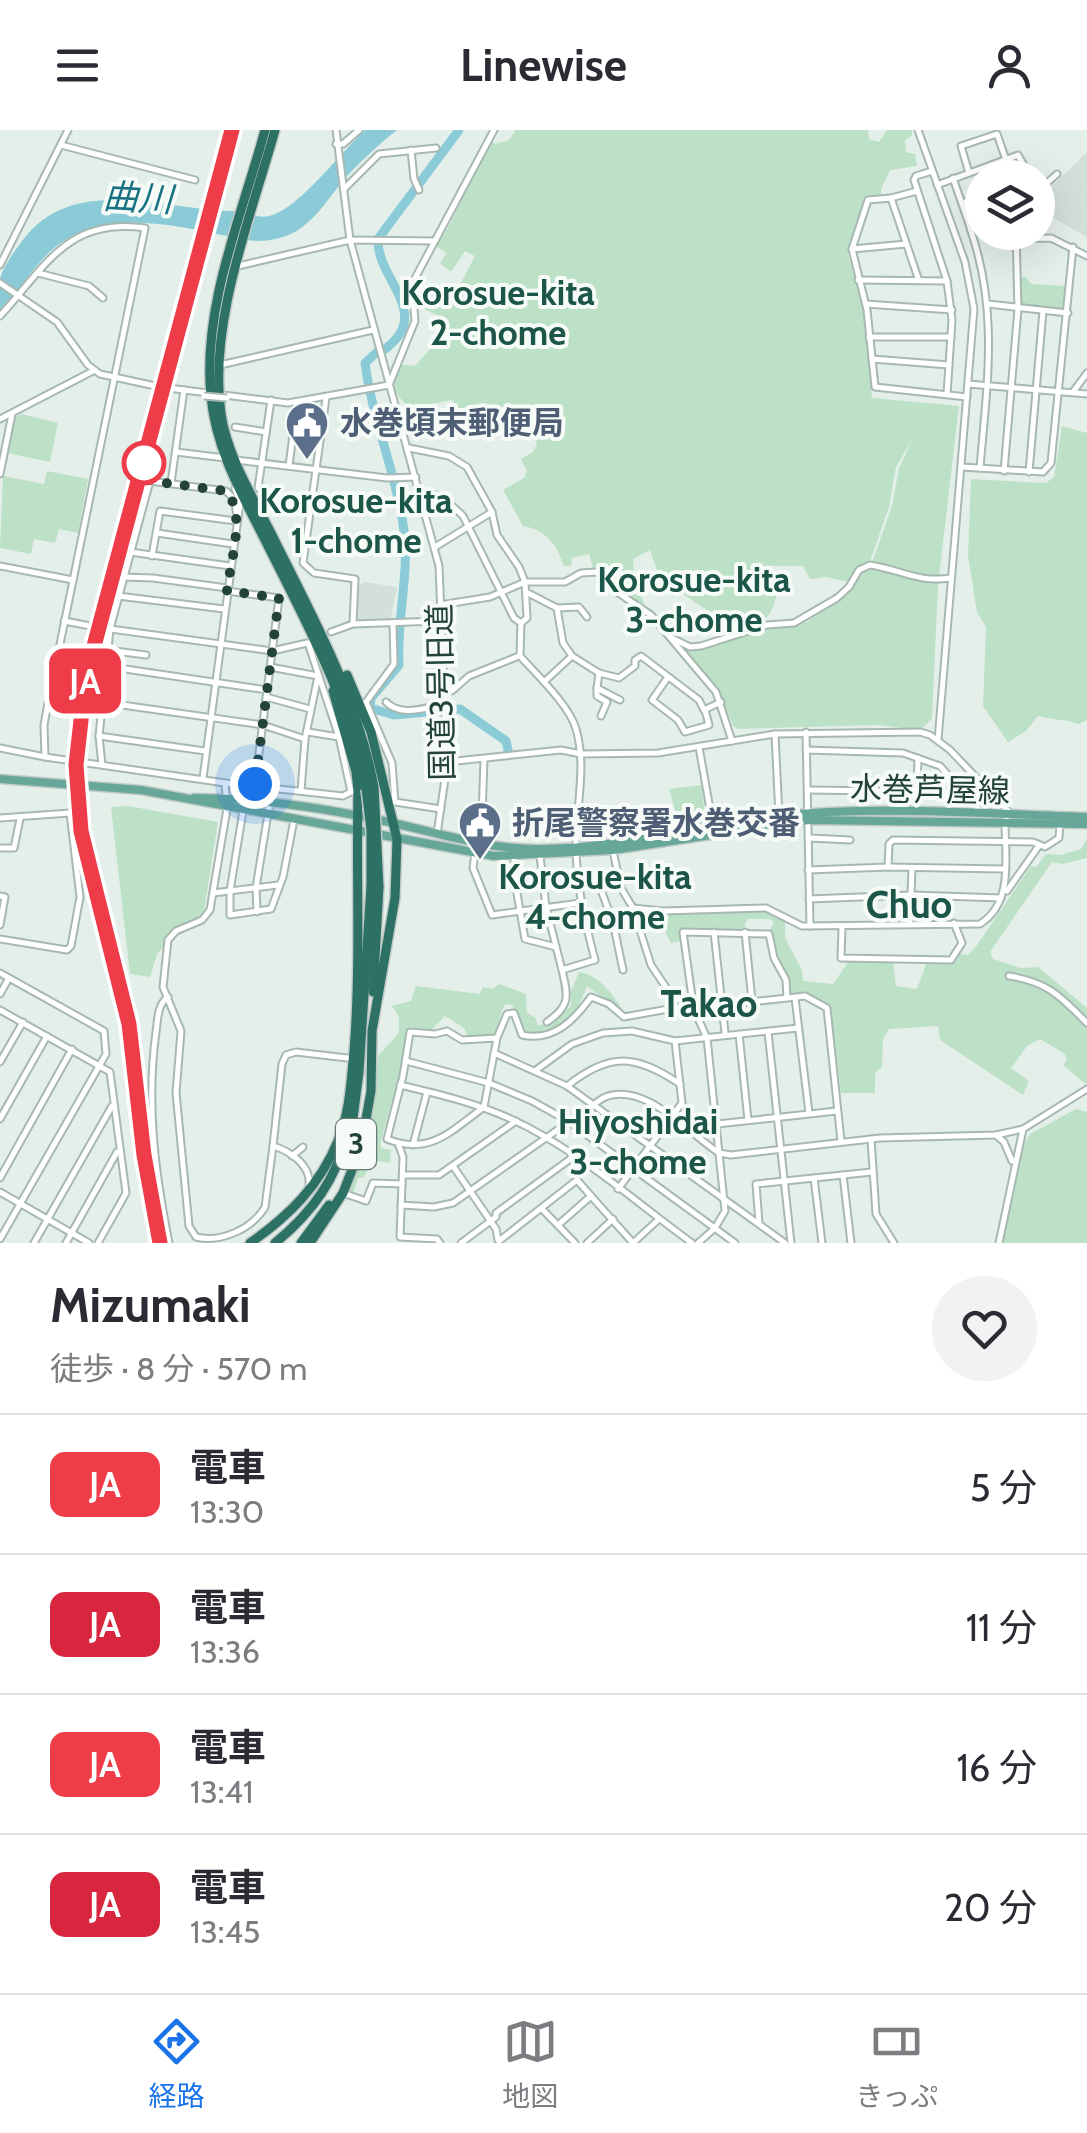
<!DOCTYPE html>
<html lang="ja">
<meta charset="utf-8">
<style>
:root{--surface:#fff;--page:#f2f2f3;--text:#2b2b33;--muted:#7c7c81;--line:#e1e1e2;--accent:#1a73e8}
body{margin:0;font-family:Cabin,"Noto Sans JP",sans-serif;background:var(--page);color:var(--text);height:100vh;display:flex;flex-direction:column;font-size:38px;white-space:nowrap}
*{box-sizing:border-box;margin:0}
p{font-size:32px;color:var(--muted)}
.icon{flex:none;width:55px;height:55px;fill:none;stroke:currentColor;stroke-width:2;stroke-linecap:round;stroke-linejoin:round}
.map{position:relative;height:1113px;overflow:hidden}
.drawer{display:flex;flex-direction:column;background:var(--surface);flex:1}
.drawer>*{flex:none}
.badge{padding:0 20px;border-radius:15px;font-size:35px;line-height:65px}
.buttons{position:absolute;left:965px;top:30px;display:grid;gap:20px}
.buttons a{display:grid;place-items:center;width:90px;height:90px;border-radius:50%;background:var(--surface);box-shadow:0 10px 40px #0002;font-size:50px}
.you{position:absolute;width:50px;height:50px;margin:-25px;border:8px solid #fff;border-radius:50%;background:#1a73e8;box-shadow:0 0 0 15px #1a73e833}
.map>.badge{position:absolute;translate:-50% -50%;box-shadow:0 0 0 5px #fff}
.round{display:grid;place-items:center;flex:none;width:105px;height:105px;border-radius:52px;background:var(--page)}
.headline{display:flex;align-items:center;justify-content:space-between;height:170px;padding:0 50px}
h1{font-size:48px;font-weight:700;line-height:75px}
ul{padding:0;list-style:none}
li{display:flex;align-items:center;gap:30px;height:140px;padding:0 50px;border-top:2px solid var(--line)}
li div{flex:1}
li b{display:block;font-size:38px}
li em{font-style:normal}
li .badge{min-width:110px;font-weight:700;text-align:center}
header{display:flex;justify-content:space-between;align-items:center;height:130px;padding:0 50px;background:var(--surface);font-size:45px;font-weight:700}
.menu{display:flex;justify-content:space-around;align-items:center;height:140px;border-top:2px solid var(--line);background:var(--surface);font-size:28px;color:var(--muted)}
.menu a{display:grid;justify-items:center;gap:5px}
.menu .current{color:var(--accent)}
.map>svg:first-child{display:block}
.built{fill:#d3dfd9}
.green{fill:#bce1c6}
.water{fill:#8acbd7}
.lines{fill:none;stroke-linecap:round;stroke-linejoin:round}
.river{stroke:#8acbd7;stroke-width:9}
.minor-casing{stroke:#a7b8b2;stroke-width:9}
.major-casing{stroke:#c1cac8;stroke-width:11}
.highway-casing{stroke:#c1cac8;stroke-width:12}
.minor{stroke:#fff;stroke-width:5}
.major{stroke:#66a797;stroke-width:8}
.highway{stroke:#2c7163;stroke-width:9}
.rail-casing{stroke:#5d7d75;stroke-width:6}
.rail{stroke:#f6fbf8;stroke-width:2.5;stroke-dasharray:8;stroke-linecap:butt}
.minor-bridge-casing{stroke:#a7b8b2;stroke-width:9;stroke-linecap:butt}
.highway-bridge-casing{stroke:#c1cac8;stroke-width:12;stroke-linecap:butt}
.minor-bridge{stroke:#fff;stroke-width:5}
.highway-bridge{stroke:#2c7163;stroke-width:9}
.line-casing{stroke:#fff;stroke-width:22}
.line{stroke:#ee3d49;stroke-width:15}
.walk{stroke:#22423a;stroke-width:10;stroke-dasharray:0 18}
.stop-dot{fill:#fff;stroke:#ee3d49;stroke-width:5}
.labels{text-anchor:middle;stroke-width:8;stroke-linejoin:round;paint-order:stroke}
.shield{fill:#f6fbf8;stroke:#627a73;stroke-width:2.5}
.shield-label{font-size:30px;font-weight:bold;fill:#22423a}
.service-label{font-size:32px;font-weight:bold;fill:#4e5e75;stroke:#f6fbf8;text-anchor:start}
.street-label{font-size:32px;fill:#22423a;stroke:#f6fbf8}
.water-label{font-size:35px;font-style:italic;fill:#177183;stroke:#f6fbf8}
.neighbourhood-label{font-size:35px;font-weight:bold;fill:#1c5648;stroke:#f6fbf8}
.quarter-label{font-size:38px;font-weight:bold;fill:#1c5648;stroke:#f6fbf8}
</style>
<header><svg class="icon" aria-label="menu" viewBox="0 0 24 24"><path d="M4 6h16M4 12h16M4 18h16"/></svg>Linewise<svg class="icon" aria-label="person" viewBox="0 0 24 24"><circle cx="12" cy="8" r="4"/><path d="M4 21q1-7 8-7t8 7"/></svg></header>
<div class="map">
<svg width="1087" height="1113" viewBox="0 0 1087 1113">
<rect width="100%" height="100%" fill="#e5efea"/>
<g class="built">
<polygon points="1087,22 1087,107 1038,79 1052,56"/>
<polygon points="364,452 397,457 390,491 359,491 355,486 358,457"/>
</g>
<g class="green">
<path d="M516 0H868L869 9 879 12 887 0H912V6L905 10 906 22 915 24 917 36 890 40 881 60 882 71 864 74 848 125 864 179 872 268 959 276 938 456 932 589 920 600 877 595 738 599 733 596 718 557 676 513 690 519 703 518 738 505 807 492 852 460 862 442 870 438 892 376 899 338 913 308 896 337 889 377 869 434 857 438 849 452 826 447 810 449 803 436H770L773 446 781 447C769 504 765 487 718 505L711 497 714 485 680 462 672 467 660 449 650 420 633 429 634 444 645 477C628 466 609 445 593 438L589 424 572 428 571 436H564C557 416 547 400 523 396L503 360 524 348 527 341 521 329 533 322 537 314 533 305 508 275 471 300 452 270 410 278C393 264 392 255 397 234L415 236 442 205 440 187 422 178V156L429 155 452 170 475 126 465 121 451 142 440 133 447 123 436 116 449 96 490 11 495 14 509 10Z"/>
<polygon points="1020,147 1026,147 1031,154 1067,156 1064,180 1024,176 1020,173"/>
<polygon points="22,284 58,293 50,332 7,323 15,287"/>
<path d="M1062 296 1087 303V590L1079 594C1066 589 1052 590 1038 586L1026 601 1008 612 983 576 986 497 977 482 968 426 971 349 1046 353 1054 347Z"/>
<polygon points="47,341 88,349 78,403 59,399 55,413 34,409 31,424 0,418 3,346 44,354"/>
<polygon points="701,655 707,697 681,701 669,659"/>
<polygon points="128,676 218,692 204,781 188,798 170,809 157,824 150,847 130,844 111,677"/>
<polygon points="1087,709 1087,728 1063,734 1052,732 990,822 993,829 1021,838 1038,837 1087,878 1087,955 1063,935 1067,930 1065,924 1040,909 1027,916 1011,938 1029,951 1023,965 940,910 938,896 889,899 883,909 882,937 875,943 875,963 841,963 830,876 805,863 790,865 786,843 775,827 769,802 774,792 769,789 747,789 743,800 682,799 682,811 671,813 656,785 751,779 767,780 785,792 785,808 802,840 803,851 833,854 849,831 893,831 896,856 917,859 927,832 952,832 961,824 968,825 977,815 1031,736 1036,737 1046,724 1061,725 1081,719"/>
<path d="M579 842C599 844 615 867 625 884L587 856 577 880 551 903 525 904 512 875 506 874C498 884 501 896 492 907H468L464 898 445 886 431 900 409 897 402 935 380 1014 382 1018 391 1020 390 1033 372 1030 364 1047 358 1048 352 1068 346 1066 364 1023 375 968 378 926 399 903V887L392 876 411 871 416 856 480 864 483 857 493 859 499 854 526 864 527 883 536 888 537 895 549 894 571 876V861Z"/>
<polygon points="1076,979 1087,982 1087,1113 1003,1113 1022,1018 1030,1004"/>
</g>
<path class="water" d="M365 0H397C379 14 362 30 346 47 329 67 312 97 286 106 263 114 249 111 227 106 175 95 109 80 62 112 38 128 21 159 0 180 0 171 0 158 0 149 3 137 15 120 23 110 72 43 165 80 232 81 245 81 256 89 269 86 298 80 341 22 365 0Z"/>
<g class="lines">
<g class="river">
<path d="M385 219C434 183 376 149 378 109L459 0"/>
<path d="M376 223 365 233C372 288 395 340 403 394 411 441 396 488 399 535L371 568 370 578 394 585 460 579 506 611 509 625"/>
</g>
<g class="minor-casing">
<g id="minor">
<polyline points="336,0 350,110 439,436 447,635 437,704"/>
<polyline points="918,0 965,132 974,179 938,610"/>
<polyline points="336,14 343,14 359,0"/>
<polyline points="61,15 195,50"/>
<polyline points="411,20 414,49 419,60"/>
<polyline points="932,41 916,46 914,50 947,151 952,190 947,264"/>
<polyline points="969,43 961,16 997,4 1006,30"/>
<polyline points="953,48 970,97"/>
<polyline points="937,55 1018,25 1031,48"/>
<polyline points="344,59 379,24 436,18"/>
<polyline points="1038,61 1057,44"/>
<polyline points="891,68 917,61"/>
<polyline points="962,73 982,66"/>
<polyline points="1016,109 1051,108 1087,126"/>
<polyline points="852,119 906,114"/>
<polyline points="0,135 68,0"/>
<polyline points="238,136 350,110 435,111"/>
<polyline points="38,143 89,156 103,168"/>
<polyline points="918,148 891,68 868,70 852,119 867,180 875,257 967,267"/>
<polyline points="858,150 947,151"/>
<polyline points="0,153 57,192 88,235 100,244 160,257 288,273 389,255 415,191 412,154 494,0"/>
<polyline points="866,174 952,180"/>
<polyline points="988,174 1068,183"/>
<path d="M0 186C46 136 68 87 145 98L49 568 44 595 45 627 0 618"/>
<polyline points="869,207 951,207"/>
<polyline points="872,229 949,235"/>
<polyline points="220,235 373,200"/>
<polyline points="968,254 1087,264"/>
<polyline points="1073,262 1087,243"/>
<polyline points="326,268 303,433 314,443 355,449 353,494"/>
<polyline points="0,289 93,241"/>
<polyline points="235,297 266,302"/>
<polyline points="409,318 449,326 467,337 492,382 497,405 519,437 525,452 527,488 521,493"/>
<polyline points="176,322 225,328"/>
<polyline points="236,330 387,348 416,347"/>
<polyline points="289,336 297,273"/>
<polyline points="962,337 1043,342 1051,333 1073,117"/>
<path d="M980 338C987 253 999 181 970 98L982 95"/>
<polyline points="1004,341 1018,179 1016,102"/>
<polyline points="1029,342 1043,181"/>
<polyline points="0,344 12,284"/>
<polyline points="171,353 184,260"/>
<polyline points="258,358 271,270"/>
<path d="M420 360 444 368 463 386 514 488 521 493 520 526C536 544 570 576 576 599 587 636 576 677 576 715 576 755 585 792 595 830L562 840C568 866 571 876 547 892"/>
<polyline points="157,403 233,414"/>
<polyline points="435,417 492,382"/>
<polyline points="130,422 230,436"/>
<polyline points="152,426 160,381 236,391"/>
<polyline points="0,436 73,450"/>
<polyline points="123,447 153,448 227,458"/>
<polyline points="227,461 279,468 255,654"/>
<polyline points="526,462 557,478 579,477 587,487"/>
<polyline points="118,466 224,479"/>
<polyline points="440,475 490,467 525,452 565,452 581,443 597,442 617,462 651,485 716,562 732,611"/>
<polyline points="64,491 96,497"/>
<polyline points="393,494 394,534 366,572 392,633 395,672 441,679"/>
<polyline points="103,498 272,521 307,513"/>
<polyline points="331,502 353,494 439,491"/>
<path d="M670 507 690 517 701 516 767 495 794 493 837 468 849 457 859 440 870 435C902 440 918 453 951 448"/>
<polyline points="107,520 146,525"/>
<polyline points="572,526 599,543 619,548 635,536 635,530 641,526 699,570 704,580 721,572"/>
<polyline points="105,536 267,560"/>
<polyline points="270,537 318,546 305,609 301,661"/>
<polyline points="599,543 597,558 620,570"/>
<polyline points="668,547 652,570 678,590 685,602 709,595 705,580"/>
<polyline points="544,552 572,526 563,513 557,478"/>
<polyline points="597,558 597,566 607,572 601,586"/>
<polyline points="442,561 452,561 469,546 519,526"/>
<polyline points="266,567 310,579"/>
<polyline points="101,572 263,595 305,609"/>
<path d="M386 572C401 587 423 578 442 575"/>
<polyline points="308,602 339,607"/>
<polyline points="806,602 810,796"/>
<polyline points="775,604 779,686"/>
<polyline points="99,606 205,621"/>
<polyline points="699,617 713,696"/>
<polyline points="806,620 903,623 940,636 980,681"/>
<path d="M45 627 225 653 227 679 210 780 202 790 176 801 168 810 163 857 181 901 176 963 189 1096 196 1107C221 1113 252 1099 265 1077L273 1016"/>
<path d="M447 632 561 620 581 624 658 623 775 604 920 602 930 605 950 620 1009 682 1005 692C1005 726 1014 773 980 794L802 796 766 778 663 781 633 778 613 792 623 840"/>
<polyline points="102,635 99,606 110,499 150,351 226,361 234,369 237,385"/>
<polyline points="203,648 240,373 235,359"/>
<polyline points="225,653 343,666 351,662 339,607 308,513"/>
<polyline points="808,660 963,662"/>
<polyline points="917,662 918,628"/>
<polyline points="243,681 230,761 230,785 271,779 283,747 294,690"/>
<polyline points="0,688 70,683 80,767 71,816 67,820 0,809"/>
<polyline points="810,708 850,710"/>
<polyline points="481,714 484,630"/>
<polyline points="0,718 14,718 20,689"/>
<polyline points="613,721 621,758 633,778 651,835 667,859 696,884 707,908 725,1081 715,1098 698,1113"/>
<polyline points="475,723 473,738 492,785 580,773"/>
<polyline points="514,726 515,752 525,809 556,817"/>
<polyline points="540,726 546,777 562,840"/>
<polyline points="888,737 889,714 893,710 1033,712 1045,717 1059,708 1060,693"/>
<polyline points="808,740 888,737 1004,739"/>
<polyline points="601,760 613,792"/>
<polyline points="1007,761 1038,717"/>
<polyline points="213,763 278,755"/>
<polyline points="0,766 5,767 0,795"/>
<polyline points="809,769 912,765 1001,768"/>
<polyline points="257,782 256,758 270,671"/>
<polyline points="910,792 912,738"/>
<polyline points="842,798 841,828 951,830 962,813 954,793"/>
<polyline points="714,802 725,903"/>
<polyline points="745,802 752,871"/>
<polyline points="0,843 104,901 106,924 0,1109"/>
<path d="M1009 846C1048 852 1060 866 1087 893"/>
<polyline points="0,864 9,848"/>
<path d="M168 867C157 875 158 889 156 902 146 975 155 1042 169 1113"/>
<polyline points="795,868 809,983"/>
<polyline points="723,875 787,868"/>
<polyline points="685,876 692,867 683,802 769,804 774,828 786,850 787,868 805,866 827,878 841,1011"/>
<polyline points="0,880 110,942 126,1063 98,1113"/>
<polyline points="768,902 791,1113"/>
<polyline points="739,904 748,990"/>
<path d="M497 908 462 910 447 901 435 904 410 902 403 946 387 1009C429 1026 450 1002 484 977L497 908 507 884 514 883 522 905C554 912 574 890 591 867L609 874 624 887 685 876"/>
<polyline points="494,923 567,956 785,1113"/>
<polyline points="406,931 489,953 532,971 568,991 735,1113"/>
<polyline points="0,932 23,892"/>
<polyline points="536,940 572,914 603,903 632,901 675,911 798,898"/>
<path d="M400 955C438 964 476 973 511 989 577 1019 634 1071 692 1113"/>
<path d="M567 956C610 922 635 924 680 954"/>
<polyline points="0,989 47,906"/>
<polyline points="717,994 837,981"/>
<polyline points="996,1005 1004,1012 1012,1031"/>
<polyline points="871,1009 876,1084 894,1113"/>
<polyline points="413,1015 427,962"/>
<polyline points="399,1016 403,1027 400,1107 437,1109 440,1113"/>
<polyline points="292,1026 303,1017"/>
<polyline points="453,1036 496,1099 498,1110"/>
<polyline points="403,1045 439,1045 516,991"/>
<polyline points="843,1045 851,1113"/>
<polyline points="0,1048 72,919"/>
<polyline points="814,1048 822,1113"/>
<path d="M309 1055C311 1035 290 1021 273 1016L282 934 286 925 296 922 347 928"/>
<polyline points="618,1059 682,973 675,911"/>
<polyline points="0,1062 89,1113"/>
<polyline points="343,1063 366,1071 373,1053 402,1054"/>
<path d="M401 1075 434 1077 453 1073 603 968C643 950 686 1001 719 1023L731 1025 880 1008 996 1005 1023 999 1087 959"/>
<polyline points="542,1079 575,1113"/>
<polyline points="759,1093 756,1054 872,1042"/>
<polyline points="558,1095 591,1066 633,1113"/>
<polyline points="499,1111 577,1050 591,1066"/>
<polyline points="34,1113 112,976"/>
<polyline points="66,1113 117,1022"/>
<polyline points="461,1113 496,1087 496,1083 573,1027"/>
<polyline points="587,1113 613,1089"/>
<polyline points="633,1113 659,1089"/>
<polyline points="999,1113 1023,999"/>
</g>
</g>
<g class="major-casing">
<g id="major">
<polyline points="0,649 141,660 494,726 613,720 809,690 1087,694"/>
<path d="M194 668C260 668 325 678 389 692 438 703 486 719 537 719 618 720 697 694 777 686 879 675 985 684 1087 687"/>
</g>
</g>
<g class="highway-casing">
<g id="highway">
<path d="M265 0C242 85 202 177 211 266 216 321 243 366 267 414 307 494 349 570 366 659"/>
<path d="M275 0C251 87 208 192 221 284 227 325 252 366 271 403 312 486 357 565 374 657"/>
<polyline points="373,862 379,757"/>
<polyline points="346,1003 353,988 359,942 371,756"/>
<path d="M250 1113C289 1086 320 1055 338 1011 350 982 351 951 354 921 361 834 356 748 358 661L356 642 333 561"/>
<path d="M275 1113C313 1082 336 1049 349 1001"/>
<polyline points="301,1113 329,1075"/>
<polyline points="310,1113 343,1063 361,1017 371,961 372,901 395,768 397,709 371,602 347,545"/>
</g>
</g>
<use href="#minor" class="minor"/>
<use href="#major" class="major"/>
<use href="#highway" class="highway"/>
<g class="rail-casing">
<polyline id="rail" points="157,1113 141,1025 134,949 125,895 77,701 72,635 83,545 229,0"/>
</g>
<use href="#rail" class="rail"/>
<g class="minor-bridge-casing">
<polyline id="minor-bridge" points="204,266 227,268"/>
</g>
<g class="highway-bridge-casing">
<g id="highway-bridge">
<polyline points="374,657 379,757"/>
<polyline points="366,659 371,700 371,756"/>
</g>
</g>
<use href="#minor-bridge" class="minor-bridge"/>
<use href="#highway-bridge" class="highway-bridge"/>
</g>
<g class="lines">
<g class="line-casing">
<polyline id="line" points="160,1113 144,1025 129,894 81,701 76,635 86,546 232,0"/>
</g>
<use href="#line" class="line"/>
<path class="walk" d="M144 333 150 351 226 361C247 384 230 432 227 461L279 468 255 654"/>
</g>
<defs>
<g id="civic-pin" transform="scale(2.25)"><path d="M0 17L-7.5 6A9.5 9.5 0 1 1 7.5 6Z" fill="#5c6f8a" stroke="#f6fbf8"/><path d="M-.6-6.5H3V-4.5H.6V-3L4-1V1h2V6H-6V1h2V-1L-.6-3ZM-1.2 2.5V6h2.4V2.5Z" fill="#fff"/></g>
</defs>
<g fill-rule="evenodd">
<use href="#civic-pin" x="307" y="293"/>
<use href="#civic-pin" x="480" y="693"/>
</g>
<circle class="stop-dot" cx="144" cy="333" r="20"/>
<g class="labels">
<rect class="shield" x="336" y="989" width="40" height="50" rx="8"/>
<g class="shield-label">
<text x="356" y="1024">3</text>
</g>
<g class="service-label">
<text x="340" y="304">水巻頃末郵便局</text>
<text x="512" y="704">折尾警察署水巻交番</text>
</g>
<g class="street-label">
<text transform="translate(441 562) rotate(-91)" y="11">国道3号旧道</text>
<text transform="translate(930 660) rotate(1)" y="11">水巻芦屋線</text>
</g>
<g class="water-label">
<text transform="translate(138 68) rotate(3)" y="12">曲川</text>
</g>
<g class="neighbourhood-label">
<text x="498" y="175">Korosue-kita<tspan x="498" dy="40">2-chome</tspan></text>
<text x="356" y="383">Korosue-kita<tspan x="356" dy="40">1-chome</tspan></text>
<text x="694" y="462">Korosue-kita<tspan x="694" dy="40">3-chome</tspan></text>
<text x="595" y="759">Korosue-kita<tspan x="595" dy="40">4-chome</tspan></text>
<text x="638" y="1004">Hiyoshidai<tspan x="638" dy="40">3-chome</tspan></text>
</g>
<g class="quarter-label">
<text x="909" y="788">Chuo</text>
<text x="709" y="887">Takao</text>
</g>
</g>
</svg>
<div class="buttons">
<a><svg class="icon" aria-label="layers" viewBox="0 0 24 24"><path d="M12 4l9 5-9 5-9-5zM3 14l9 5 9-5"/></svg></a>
</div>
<div class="you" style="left:255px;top:654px"></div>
<b class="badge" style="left:85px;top:551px;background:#ee3d49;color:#fff">JA</b>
</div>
<section class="drawer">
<div class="headline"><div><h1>Mizumaki</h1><p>徒歩 · 8 分 · 570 m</p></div><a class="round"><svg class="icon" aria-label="heart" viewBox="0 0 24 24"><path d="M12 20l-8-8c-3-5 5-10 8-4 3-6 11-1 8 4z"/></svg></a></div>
<ul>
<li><span class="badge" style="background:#ee3d49;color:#fff">JA</span><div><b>電車</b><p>13:30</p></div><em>5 分</em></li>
<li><span class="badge" style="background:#d7263d;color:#fff">JA</span><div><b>電車</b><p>13:36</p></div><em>11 分</em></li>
<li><span class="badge" style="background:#ee3d49;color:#fff">JA</span><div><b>電車</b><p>13:41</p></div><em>16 分</em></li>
<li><span class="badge" style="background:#d7263d;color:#fff">JA</span><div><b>電車</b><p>13:45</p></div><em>20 分</em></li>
</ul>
</section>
<nav class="menu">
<a class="current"><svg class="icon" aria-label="directions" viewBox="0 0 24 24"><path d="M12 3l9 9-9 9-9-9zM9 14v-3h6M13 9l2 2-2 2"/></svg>経路</a>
<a><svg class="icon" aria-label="map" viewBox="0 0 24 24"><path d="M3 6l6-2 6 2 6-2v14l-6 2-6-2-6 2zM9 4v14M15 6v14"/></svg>地図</a>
<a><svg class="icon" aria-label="tickets" viewBox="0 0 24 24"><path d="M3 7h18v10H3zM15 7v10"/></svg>きっぷ</a>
</nav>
